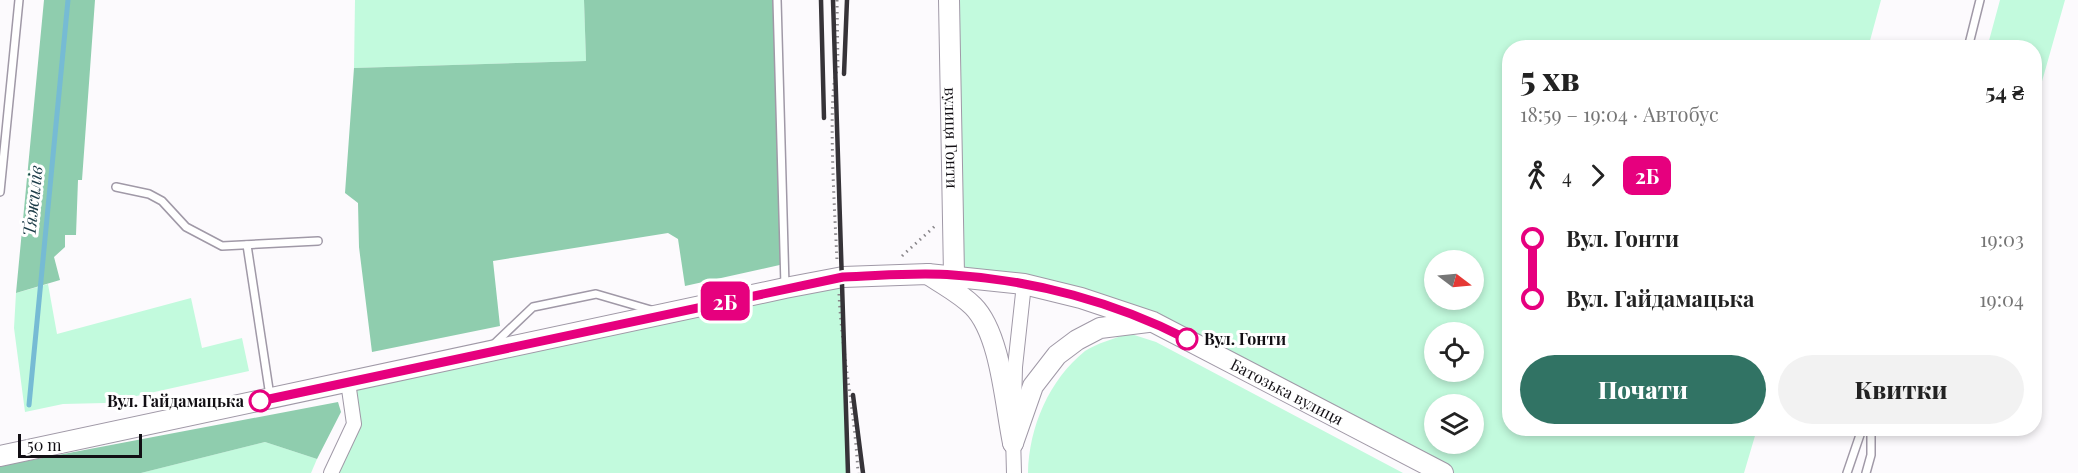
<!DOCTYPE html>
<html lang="uk">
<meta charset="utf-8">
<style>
:root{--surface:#fff;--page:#f2f2f2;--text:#222;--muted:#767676;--accent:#317364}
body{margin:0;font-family:"Playfair Display",serif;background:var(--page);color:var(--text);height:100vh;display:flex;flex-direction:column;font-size:22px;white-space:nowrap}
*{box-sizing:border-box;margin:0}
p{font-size:20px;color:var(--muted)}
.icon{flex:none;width:33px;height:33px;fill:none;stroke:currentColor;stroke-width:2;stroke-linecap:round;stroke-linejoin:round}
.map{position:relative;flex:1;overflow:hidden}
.details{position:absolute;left:1502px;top:40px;width:540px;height:396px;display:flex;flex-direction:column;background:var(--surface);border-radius:24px;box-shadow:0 3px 9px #0003}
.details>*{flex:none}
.badge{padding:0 12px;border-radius:9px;font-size:21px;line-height:39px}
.needle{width:39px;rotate:106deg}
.buttons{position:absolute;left:1424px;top:250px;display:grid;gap:12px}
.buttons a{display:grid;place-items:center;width:60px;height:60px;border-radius:50%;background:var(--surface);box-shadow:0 3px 9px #0003;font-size:30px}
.scale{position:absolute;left:18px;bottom:15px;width:124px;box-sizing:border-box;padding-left:6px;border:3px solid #120f14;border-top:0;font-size:16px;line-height:21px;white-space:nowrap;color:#120f14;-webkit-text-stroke:4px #fff;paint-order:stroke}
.map>.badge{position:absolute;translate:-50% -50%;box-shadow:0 0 0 3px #fff}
.legs{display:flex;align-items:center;gap:9px;height:66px;padding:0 18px;font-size:20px}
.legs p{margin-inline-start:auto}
.headline{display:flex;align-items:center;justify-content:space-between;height:102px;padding:0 18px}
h1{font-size:33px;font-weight:800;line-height:45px}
.primary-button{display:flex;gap:12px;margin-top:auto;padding:12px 18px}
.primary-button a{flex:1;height:69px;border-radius:36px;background:var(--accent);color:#fff;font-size:24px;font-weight:800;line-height:69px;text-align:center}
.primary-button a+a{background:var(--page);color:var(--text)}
ul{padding:0 18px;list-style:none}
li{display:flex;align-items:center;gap:21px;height:60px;font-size:22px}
li i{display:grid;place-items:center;width:9px;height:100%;margin:0 8px;background:currentColor}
li i::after{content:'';width:15px;height:15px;margin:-8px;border:4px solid;border-radius:50%;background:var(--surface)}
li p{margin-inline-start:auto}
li:first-child i{background:linear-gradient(#0000 50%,currentColor 0)}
li:last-child i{background:linear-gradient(currentColor 50%,#0000 0)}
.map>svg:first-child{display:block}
.green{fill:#c2fadd;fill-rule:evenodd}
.forest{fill:#8fcdae}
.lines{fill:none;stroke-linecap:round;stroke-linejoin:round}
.stream{stroke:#76bbd4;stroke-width:5}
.lane-casing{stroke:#a099a7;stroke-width:10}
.street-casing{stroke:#a099a7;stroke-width:16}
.secondary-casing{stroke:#a099a7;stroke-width:22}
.path{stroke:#89868a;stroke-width:3;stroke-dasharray:1.5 4.5;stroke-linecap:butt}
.lane{stroke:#fff;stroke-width:7}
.street{stroke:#fff;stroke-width:14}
.secondary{stroke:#fff;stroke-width:20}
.rail{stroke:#363338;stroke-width:4.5}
.line-1-casing{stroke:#fff;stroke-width:14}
.line-1{stroke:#e6007e;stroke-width:9}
.stop-1-dot{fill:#fff;stroke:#e6007e;stroke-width:3}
.labels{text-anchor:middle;stroke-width:6;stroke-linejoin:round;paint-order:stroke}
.street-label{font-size:16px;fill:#120f14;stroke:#fff}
.stop-label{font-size:16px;font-weight:bold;fill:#120f14;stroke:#fff;text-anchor:start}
.water-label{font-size:18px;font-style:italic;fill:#1b3b47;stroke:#fff}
</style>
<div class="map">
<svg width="2078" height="473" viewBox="0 0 2078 473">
<rect width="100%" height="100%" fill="#fcfafd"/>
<g class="green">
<polygon points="355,0 584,0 586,61 354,68"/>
<path d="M949 0H1881L1868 48H1509V429H1757L1744 473H1443L1153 322 954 275ZM1434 261H1473V300H1434ZM1434 333H1473V372H1434ZM1434 405H1473V444H1434Z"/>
<polygon points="2000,0 2065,0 2039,92 2034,91 2034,48 1987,48"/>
<polygon points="843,277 848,473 331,473 354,424 348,382"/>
<polygon points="48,284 57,334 191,298 202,348 242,338 249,371 105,403 63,404 25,412 14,328 16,293"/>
<path d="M1128 333 1156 342 1403 473H1028C1029 427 1049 380 1085 351 1097 343 1115 339 1128 333Z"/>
<polygon points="265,442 317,459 311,473 141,473"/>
</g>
<g class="forest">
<polygon points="44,0 95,0 82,180 78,180 76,235 65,235 65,247 54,257 60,280 16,293"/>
<polygon points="584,0 777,0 784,264 685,286 678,239 668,233 493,261 500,326 372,352 359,247 358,203 345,193 354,68 586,61"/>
<polygon points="338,402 341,412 317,459 265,442 141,473 0,473 0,466"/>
</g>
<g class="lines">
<polyline class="stream" points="29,405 68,0"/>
<g class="lane-casing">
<g id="lane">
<polyline points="777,0 785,286"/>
<polyline points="1968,48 1980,0"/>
<polyline points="116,187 149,194 162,201 186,227 222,246 318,241"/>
<polyline points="0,192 19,0"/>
<polyline points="247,245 270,396"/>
<polyline points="492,346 533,307 596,294 651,310"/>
<polyline points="1847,473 1862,429"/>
<polyline points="1866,473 1871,455 1871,429"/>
</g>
</g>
<g class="street-casing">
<g id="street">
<polyline points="1014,407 1015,367 1024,284"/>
<polyline points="1013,436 1014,473"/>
<polyline points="331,473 354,424 348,382"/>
</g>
</g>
<g class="secondary-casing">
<g id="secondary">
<path id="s1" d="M949 0 954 275"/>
<path d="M928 274C942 284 960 293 973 306 1001 334 1005 405 1013 443"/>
<polyline points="1013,443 1033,386 1057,355 1077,340 1100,328 1148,322"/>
<path id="s2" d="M0 456 785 288 843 277 928 274 1024 284 1081 298 1153 322 1443 473"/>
</g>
</g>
<g class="path">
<path d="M837 0 838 69C826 85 836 232 837 261"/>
<polyline points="902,256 935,226"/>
<path d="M839 294C842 354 855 413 858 473"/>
</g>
<use href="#lane" class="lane"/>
<use href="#street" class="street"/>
<use href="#secondary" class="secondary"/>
<g class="rail">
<polyline points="821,0 824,118"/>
<polyline points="833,0 848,473"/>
<polyline points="844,74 847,0"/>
<polyline points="853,395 863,473"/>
</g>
</g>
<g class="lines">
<g class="line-1-casing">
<path id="line-1" d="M260 401 843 277C879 276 916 272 953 275 1033 280 1115 302 1187 339"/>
</g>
<use href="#line-1" class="line-1"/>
</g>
<g class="stop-1-dot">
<circle cx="1187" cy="339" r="10"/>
<circle cx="260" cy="401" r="10"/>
</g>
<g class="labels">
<g class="street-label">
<text dy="6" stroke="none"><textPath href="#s1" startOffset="138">вулиця Гонти</textPath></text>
<text dy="6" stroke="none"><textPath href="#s2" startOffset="1329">Батозька вулиця</textPath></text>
</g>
<g class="stop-label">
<text x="1204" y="345">Вул. Гонти</text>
<text x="244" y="407" text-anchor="end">Вул. Гайдамацька</text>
</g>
<g class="water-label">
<text transform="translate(33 201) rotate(-84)" y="6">Тяжилів</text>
</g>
</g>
</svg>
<div class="buttons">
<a><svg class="needle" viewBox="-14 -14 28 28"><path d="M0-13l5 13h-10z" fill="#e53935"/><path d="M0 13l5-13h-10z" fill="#767676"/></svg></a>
<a><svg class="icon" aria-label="locate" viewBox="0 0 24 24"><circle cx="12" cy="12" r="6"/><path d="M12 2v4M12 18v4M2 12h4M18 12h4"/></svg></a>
<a><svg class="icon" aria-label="layers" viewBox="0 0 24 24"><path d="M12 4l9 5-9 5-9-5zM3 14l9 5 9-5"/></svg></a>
</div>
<div class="scale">50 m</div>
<b class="badge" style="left:725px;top:301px;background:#e6007e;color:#fff">2Б</b>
<section class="details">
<div class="headline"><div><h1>5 хв</h1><p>18:59 – 19:04 · Автобус</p></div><b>54 ₴</b></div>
<div class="legs"><svg class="icon" aria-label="walk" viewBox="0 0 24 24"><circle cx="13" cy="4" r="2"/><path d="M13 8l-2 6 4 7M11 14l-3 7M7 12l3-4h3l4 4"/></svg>4<svg class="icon" aria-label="forward" viewBox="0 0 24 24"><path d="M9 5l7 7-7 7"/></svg><b class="badge" style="background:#e6007e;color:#fff">2Б</b></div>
<ul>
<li><i style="color:#e6007e"></i><b>Вул. Гонти</b><p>19:03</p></li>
<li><i style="color:#e6007e"></i><b>Вул. Гайдамацька</b><p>19:04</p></li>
</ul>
<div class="primary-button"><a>Почати</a><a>Квитки</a></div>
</section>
</div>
